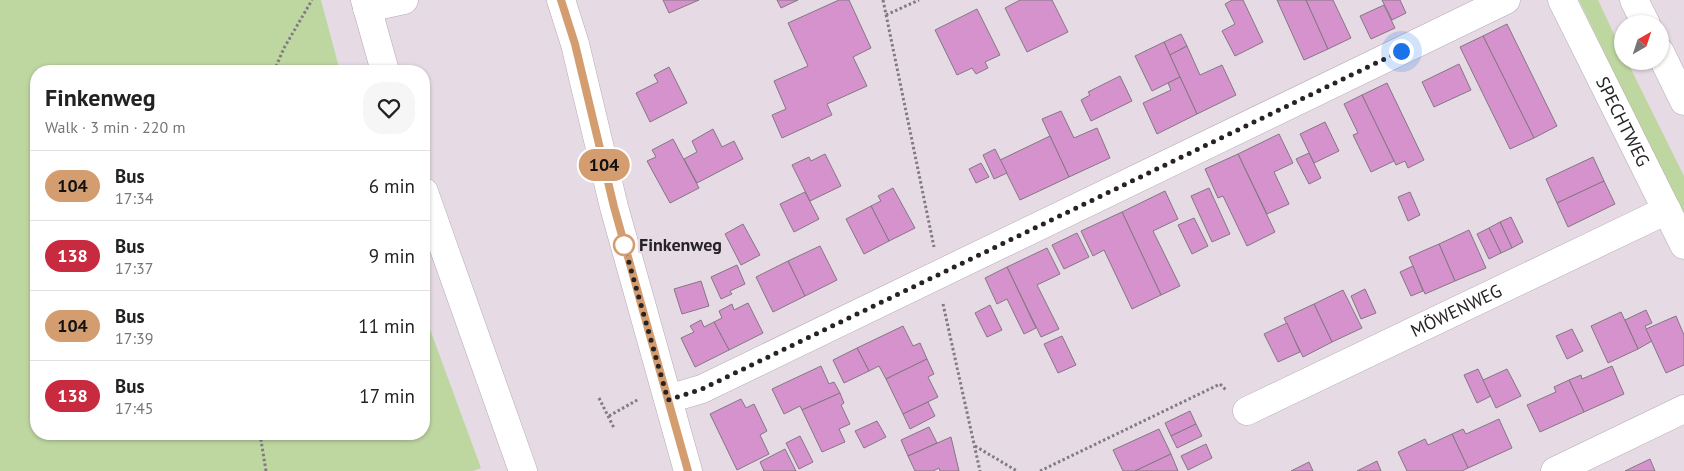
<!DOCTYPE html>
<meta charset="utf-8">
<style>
:root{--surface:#fff;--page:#f6f6f6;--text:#222;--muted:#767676;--line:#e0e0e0}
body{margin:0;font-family:"PT Sans",sans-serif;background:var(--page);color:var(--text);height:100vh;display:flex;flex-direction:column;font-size:19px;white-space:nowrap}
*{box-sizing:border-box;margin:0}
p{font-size:16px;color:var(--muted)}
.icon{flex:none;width:28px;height:28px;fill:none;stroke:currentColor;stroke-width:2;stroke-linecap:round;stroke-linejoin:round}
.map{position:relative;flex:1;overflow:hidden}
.panel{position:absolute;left:30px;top:65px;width:400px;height:375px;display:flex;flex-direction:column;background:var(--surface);border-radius:20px;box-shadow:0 1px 4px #0004}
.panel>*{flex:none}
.badge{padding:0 10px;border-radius:16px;font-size:18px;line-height:32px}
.needle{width:32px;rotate:39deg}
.tools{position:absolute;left:1614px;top:15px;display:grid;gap:10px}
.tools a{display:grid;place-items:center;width:55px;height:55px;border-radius:50%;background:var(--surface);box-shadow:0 1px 4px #0004;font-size:25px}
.you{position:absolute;width:25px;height:25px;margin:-12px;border:4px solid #fff;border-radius:50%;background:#1a73e8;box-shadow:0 0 0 8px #1a73e833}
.map>.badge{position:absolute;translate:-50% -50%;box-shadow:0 0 0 2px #fff}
.round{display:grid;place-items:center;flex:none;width:52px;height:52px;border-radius:20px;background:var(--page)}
.summary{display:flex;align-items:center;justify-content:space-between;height:85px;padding:0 15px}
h1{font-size:24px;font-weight:800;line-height:38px}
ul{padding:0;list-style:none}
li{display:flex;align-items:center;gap:15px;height:70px;padding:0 15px;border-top:1px solid var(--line)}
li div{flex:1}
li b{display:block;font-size:19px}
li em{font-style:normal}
li .badge{min-width:55px;font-weight:700;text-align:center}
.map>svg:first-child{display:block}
.green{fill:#bed7a1}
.building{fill:#d692cd;stroke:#827881}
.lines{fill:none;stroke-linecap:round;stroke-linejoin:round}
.minor-casing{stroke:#b5aab3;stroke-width:29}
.secondary-casing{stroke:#b5aab3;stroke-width:29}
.trunk-casing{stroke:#b5aab3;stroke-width:29}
.path{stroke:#827b81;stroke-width:3;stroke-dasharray:2.5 2.5;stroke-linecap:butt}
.minor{stroke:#fff;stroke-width:28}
.secondary{stroke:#fff;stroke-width:28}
.trunk{stroke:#fff;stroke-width:28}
.line-casing{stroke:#fff;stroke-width:11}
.line{stroke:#d39d70;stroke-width:8}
.walk{stroke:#262226;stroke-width:5;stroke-dasharray:0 9}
.stop-dot{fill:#fff;stroke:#d39d70;stroke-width:2.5}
.labels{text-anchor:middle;stroke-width:4.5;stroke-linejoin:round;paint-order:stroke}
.street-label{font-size:18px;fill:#262226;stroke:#e6dbe4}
.stop-label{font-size:18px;font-weight:bold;fill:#262226;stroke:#e6dbe4;text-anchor:start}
</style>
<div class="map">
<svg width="1684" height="471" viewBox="0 0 1684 471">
<rect width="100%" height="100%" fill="#e6dbe4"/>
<g class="green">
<polygon points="0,0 321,0 340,71 36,71 36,434 424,434 424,313 481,468 473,471 0,471"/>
<polygon points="1579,0 1598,0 1622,51 1622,61 1627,61 1684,176 1684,219"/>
</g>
<g class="building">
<polygon points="663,0 699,0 669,13"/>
<polygon points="777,0 798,0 781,8"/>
<polygon points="839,0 849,0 871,48 853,57 867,86 827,104 832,115 782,138 772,115 786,109 774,81 808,66 788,23"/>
<polygon points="1020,0 1052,0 1068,32 1027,52 1005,8"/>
<polygon points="1232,0 1243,0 1263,42 1235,56 1222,31 1235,24 1225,4"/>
<polygon points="1277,0 1306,0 1328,49 1304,60"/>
<polygon points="1306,0 1333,0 1351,38 1328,49"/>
<polygon points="1382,0 1400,0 1406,13 1392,20"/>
<polygon points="1384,5 1395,28 1371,39 1360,16"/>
<polygon points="977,9 1000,55 985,62 988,68 976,74 972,68 957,75 935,30"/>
<polygon points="1507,24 1557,126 1534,138 1483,36"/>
<polygon points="1181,34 1187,46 1170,55 1164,42"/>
<polygon points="1483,36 1534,138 1510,149 1460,47"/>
<polygon points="1164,42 1180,77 1152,91 1135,56"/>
<polygon points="1187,46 1200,75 1222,65 1236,95 1197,114 1170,55"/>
<polygon points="1459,64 1471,90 1434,107 1422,82"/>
<polygon points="669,67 687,103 650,122 636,93 658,82 654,75"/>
<polygon points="1120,76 1132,101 1091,121 1081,100 1090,95 1088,92"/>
<polygon points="1180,77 1197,114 1157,134 1143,103 1171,90 1168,83"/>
<polygon points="1387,83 1424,160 1408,168 1405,161 1396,165 1362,95"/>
<polygon points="1362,95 1394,161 1371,172 1353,135 1358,133 1344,104"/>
<polygon points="1061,111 1074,138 1097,128 1110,158 1069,177 1042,119"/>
<polygon points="1325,122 1339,151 1314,163 1300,134"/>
<polygon points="713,129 722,147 734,141 743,159 697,183 684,159 697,152 692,141"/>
<polygon points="1279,134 1293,163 1274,172 1289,204 1267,214 1238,154"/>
<polygon points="1050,136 1069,177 1020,200 1000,160"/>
<polygon points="673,139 699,188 670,203 647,161 656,157 652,150"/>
<polygon points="995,149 1007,173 994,179 983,155"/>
<polygon points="1309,153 1321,178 1309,184 1296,159"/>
<polygon points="825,154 841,186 810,201 792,165 809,157 811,161"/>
<polygon points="1238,154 1275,232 1247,246 1223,196 1218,198 1205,169"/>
<polygon points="1593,157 1604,181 1557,203 1546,179"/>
<polygon points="981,163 989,177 976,183 969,169"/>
<polygon points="1604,181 1615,204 1568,227 1557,203"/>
<polygon points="893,188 915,228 889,241 871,206 881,201 878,196"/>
<polygon points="1209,188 1230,234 1212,242 1191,196"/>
<polygon points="1165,191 1178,219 1153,231 1180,286 1161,295 1122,212"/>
<polygon points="805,192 819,219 794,232 780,204"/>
<polygon points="1410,192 1420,215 1408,221 1398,197"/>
<polygon points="871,206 889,241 864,254 846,219"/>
<polygon points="1122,212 1161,295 1132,309 1104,250 1093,256 1081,231"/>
<polygon points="1511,217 1523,242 1512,248 1500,222"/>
<polygon points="1194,218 1208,246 1192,254 1178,225"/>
<polygon points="1500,222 1512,248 1501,253 1489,228"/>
<polygon points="743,224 760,255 741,265 725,234"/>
<polygon points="1489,228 1501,253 1489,259 1477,234"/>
<polygon points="1469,230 1486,268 1455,281 1439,244"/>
<polygon points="1077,233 1089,257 1064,269 1052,245"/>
<polygon points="1439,244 1455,281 1425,294 1409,257"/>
<polygon points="820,246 837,280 805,296 788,261"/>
<polygon points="1047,248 1060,274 1037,285 1059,329 1041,337 1007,267"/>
<polygon points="788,261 805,296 773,312 756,277"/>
<polygon points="737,265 745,284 730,291 732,294 721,299 711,277"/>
<polygon points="1413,266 1423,291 1411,296 1400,272"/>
<polygon points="1007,267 1036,328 1024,334 1007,299 997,304 985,278"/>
<polygon points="701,281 709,306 682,314 674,289"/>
<polygon points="1365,289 1376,313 1361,319 1351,296"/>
<polygon points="1343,290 1362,328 1332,342 1314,304"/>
<polygon points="748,303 763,333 729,350 714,322 722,318 719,311 732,304 734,310"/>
<polygon points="1314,304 1332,342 1303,357 1284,318"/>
<polygon points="990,305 1002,330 987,337 975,313"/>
<polygon points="1646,310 1652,323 1645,326 1652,341 1638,349 1625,320"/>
<polygon points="1621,312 1638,349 1608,363 1591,326"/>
<polygon points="1676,316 1684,335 1684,365 1666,373 1646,329"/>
<polygon points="701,320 704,327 714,322 729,350 695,367 681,338 694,332 690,326"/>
<polygon points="1287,323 1300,352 1278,362 1264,334"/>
<polygon points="903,326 913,346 920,343 927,359 886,379 879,366 869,371 857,348"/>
<polygon points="1572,329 1583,351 1567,359 1556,336"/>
<polygon points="1062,336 1076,365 1058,373 1044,344"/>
<polygon points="857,348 869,371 844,383 833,360"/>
<polygon points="927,359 934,374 928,377 938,397 903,414 886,379"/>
<polygon points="821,366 829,384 834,382 840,393 802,410 800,406 784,414 772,389"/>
<polygon points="1612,366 1624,394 1584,412 1569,380 1581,375 1582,379"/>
<polygon points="1478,369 1491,396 1477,403 1464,375"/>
<polygon points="1507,369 1521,396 1496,408 1483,380"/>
<polygon points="1569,380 1584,412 1540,432 1527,405 1556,392 1554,387"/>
<polygon points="840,393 844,403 841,405 850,424 839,429 845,442 822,452 802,410"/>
<polygon points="741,399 746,408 754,404 767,431 760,435 769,454 737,470 710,414"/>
<polygon points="928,402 935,416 910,429 903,414"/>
<polygon points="1190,411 1196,424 1171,436 1165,423"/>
<polygon points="1499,419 1512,448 1468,468 1452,434 1463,429 1466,434"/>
<polygon points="877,421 886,437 864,448 855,431"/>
<polygon points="1196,424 1202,436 1177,448 1171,436"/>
<polygon points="929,427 937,443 908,456 901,440"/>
<polygon points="1159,429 1171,454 1135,471 1123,471 1113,450"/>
<polygon points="1452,434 1468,468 1462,471 1407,471 1398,452 1425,439 1428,445"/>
<polygon points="800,436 813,462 799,469 786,443"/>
<polygon points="951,437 959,471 940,471 939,468 933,471 915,471 908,456"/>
<polygon points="1206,444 1212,458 1188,470 1181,456"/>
<polygon points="785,449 796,471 764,471 760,462"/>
<polygon points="1171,454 1178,471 1135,471"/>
<polygon points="1650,459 1655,471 1625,471"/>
<polygon points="1377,461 1381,471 1357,471"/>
<polygon points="1309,462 1313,471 1291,471"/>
</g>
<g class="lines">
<g class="minor-casing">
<g id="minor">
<polyline points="561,0 575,44 614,207 688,471"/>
<path id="s1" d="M1562 0 1684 245"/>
<polyline points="367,8 404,0"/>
<polyline points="668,399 702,389 1506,0"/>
<path id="s2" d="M1247 411 1667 210"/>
<polyline points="1555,471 1684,409"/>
</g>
</g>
<g class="secondary-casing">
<g id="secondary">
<polyline points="365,0 385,71"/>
<polyline points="424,192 523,471"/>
</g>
</g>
<g class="trunk-casing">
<g id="trunk">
<polyline points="1634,0 1646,24"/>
<polyline points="1660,52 1684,101"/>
</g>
</g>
<g class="path">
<polyline points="883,0 934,247"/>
<polyline points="886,15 919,0"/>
<polyline points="274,71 284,48 312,0"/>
<polyline points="943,304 980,471"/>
<polyline points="599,398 614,428"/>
<polyline points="609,416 639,399"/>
<polyline points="260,434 266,471"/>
<polyline points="975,446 1017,471"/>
<polyline points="1040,471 1220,384 1227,391"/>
</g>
<use href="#minor" class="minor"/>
<use href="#secondary" class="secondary"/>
<use href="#trunk" class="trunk"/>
</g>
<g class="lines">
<g class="line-casing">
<polyline id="line" points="561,0 575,44 614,207 688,471"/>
</g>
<use href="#line" class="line"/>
<polyline class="walk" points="624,245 668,400 702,389 1401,51"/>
</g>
<circle class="stop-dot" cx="624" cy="245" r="10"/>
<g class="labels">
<g class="street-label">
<text dy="6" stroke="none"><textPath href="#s1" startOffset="136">SPECHTWEG</textPath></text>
<text dy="6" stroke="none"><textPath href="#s2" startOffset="232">MÖWENWEG</textPath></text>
</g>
<g class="stop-label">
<text x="639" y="251">Finkenweg</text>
</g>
</g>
</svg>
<div class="tools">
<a><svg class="needle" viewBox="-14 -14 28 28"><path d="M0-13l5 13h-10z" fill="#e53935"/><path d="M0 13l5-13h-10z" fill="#767676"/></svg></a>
</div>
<div class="you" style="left:1401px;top:51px"></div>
<b class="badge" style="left:604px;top:165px;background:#d39d70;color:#111">104</b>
<section class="panel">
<div class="summary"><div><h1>Finkenweg</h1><p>Walk · 3 min · 220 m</p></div><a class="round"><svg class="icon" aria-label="heart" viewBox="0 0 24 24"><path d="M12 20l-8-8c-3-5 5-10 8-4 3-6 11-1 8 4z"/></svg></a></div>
<ul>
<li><span class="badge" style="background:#d39d70;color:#111">104</span><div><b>Bus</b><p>17:34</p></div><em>6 min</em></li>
<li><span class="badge" style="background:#c82b40;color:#fff">138</span><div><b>Bus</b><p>17:37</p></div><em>9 min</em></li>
<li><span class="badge" style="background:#d39d70;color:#111">104</span><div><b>Bus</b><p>17:39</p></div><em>11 min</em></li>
<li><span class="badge" style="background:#c82b40;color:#fff">138</span><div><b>Bus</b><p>17:45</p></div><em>17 min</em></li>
</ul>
</section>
</div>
